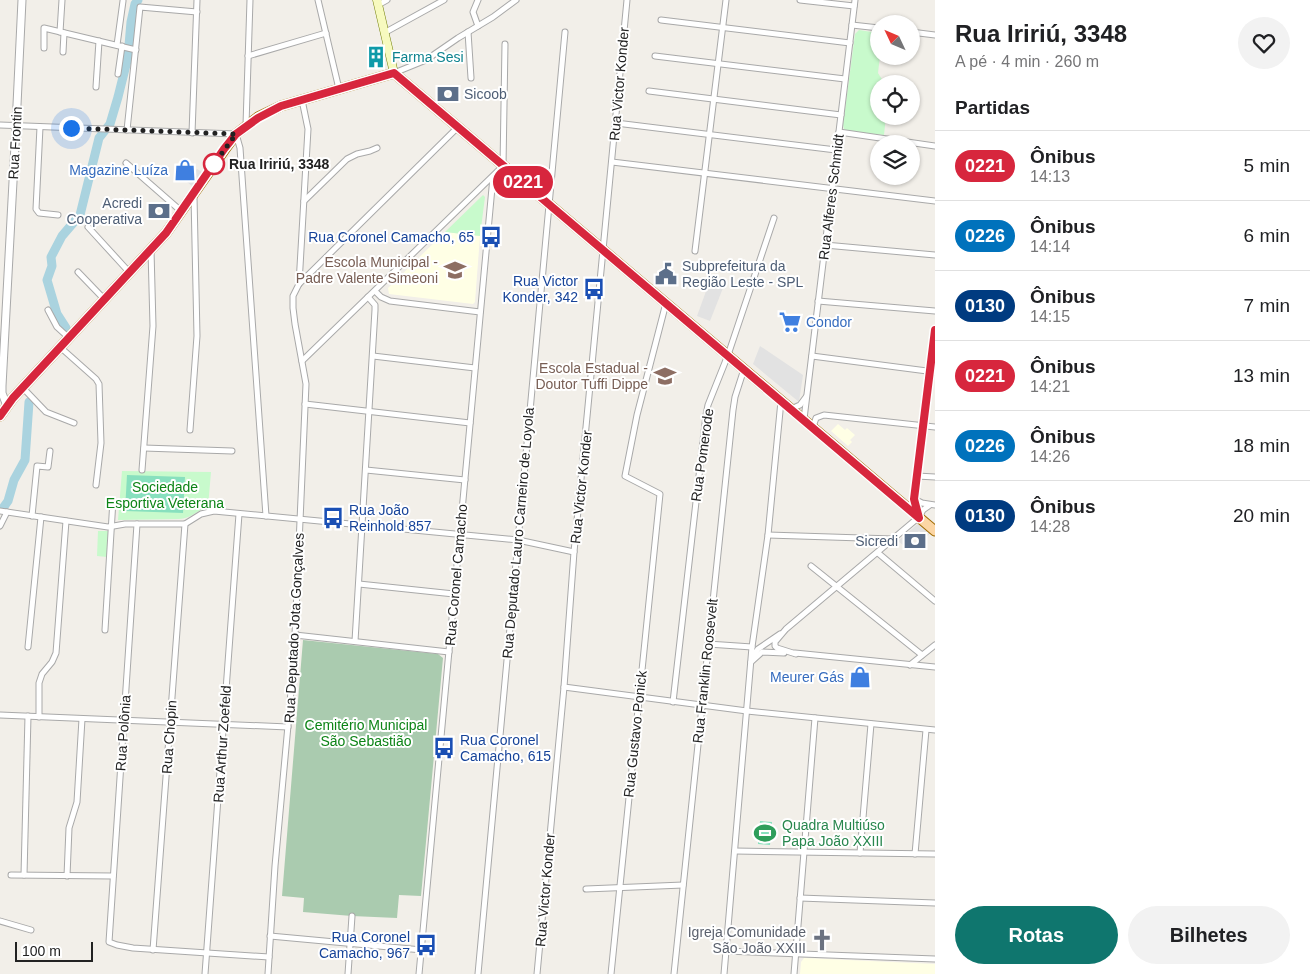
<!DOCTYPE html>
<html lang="pt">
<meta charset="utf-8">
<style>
:root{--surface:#fff;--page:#f2f2f2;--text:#202124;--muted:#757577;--line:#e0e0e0;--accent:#0f766e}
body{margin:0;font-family:Helvetica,sans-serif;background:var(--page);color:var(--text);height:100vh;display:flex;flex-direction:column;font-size:19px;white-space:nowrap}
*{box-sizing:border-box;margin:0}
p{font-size:16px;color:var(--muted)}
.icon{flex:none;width:28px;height:28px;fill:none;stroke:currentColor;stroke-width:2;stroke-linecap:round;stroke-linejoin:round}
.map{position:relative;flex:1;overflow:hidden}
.sheet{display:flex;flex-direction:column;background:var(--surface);width:375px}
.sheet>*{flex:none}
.badge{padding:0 10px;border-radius:16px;font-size:18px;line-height:32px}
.needle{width:32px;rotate:314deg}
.controls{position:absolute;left:870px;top:15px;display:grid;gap:10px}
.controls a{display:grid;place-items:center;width:50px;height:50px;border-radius:50%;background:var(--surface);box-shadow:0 1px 4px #0004;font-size:25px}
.scale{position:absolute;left:15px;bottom:12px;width:78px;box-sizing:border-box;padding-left:5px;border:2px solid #222;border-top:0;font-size:14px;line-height:18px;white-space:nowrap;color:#222;-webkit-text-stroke:4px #fff;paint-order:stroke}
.you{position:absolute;width:25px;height:25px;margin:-12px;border:4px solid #fff;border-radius:50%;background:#1a73e8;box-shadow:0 0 0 8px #1a73e833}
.map>.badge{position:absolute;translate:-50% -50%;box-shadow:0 0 0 2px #fff}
h2{padding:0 20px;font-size:19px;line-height:45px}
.round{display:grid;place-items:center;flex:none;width:52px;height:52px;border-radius:26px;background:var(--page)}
.summary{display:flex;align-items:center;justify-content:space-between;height:85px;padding:0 20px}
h1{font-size:24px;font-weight:700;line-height:38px}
.action{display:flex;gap:10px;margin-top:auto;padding:10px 20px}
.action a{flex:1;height:58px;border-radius:30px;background:var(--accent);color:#fff;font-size:20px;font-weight:700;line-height:58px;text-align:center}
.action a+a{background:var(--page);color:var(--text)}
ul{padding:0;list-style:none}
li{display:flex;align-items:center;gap:15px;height:70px;padding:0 20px;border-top:1px solid var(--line)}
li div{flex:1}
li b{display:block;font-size:19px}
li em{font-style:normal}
li .badge{min-width:55px;font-weight:700;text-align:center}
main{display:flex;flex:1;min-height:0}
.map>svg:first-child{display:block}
.education{fill:#ffffe5}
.cemetery{fill:#aacbaf}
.park{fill:#c8facc}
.pitch{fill:#88e0be}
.parking{fill:#e2e2e2}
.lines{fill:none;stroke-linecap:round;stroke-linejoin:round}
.river{stroke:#aad3df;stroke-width:9}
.minor-casing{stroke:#a9a9a9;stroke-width:7}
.tertiary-casing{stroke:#a9a9a9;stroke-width:9}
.secondary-casing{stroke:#707d05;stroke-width:9}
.primary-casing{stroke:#a06b00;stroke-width:11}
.minor{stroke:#fff;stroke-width:5}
.tertiary{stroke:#fff;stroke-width:7}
.secondary{stroke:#f7fabf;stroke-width:8}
.primary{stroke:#fcd6a4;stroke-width:9}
.line-casing{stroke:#fff;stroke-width:11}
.line{stroke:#d7263d;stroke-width:8}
.walk{stroke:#222;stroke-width:5;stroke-dasharray:0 9}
.stop-dot{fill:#fff;stroke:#d7263d;stroke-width:2.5}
.labels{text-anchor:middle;stroke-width:4;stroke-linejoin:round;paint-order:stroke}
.culture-label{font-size:14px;fill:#0d838f;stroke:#fff;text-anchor:start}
.street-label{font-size:14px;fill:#222;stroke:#fff}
.service-label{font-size:14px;fill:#4e5e75;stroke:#fff;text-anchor:start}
.stop-label{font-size:14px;font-weight:bold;fill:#222;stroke:#fff;text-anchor:start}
.shop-label{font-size:14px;fill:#366cbe;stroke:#fff;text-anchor:end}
.transit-label{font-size:14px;fill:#164399;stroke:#fff;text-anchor:end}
.education-label{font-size:14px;fill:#785e54;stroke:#fff;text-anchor:end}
.park-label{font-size:14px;fill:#0c8416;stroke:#fff}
.leisure-label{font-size:14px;fill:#27864d;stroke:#fff;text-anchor:start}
.worship-label{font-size:14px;fill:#5b616d;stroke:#fff;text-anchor:end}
</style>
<main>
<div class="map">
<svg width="935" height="974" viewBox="0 0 935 974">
<rect width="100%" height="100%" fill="#f2efe9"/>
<g class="education">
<polygon points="445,232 480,236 475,302 473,304 389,294 388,288"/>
<polygon points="838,424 845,430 847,428 855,435 850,440 852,442 848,446 831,431"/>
<polygon points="804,958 935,964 935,974 800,974 801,962"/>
</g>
<polygon class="cemetery" points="303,640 438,654 443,658 421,896 399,895 397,918 352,916 303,912 304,898 282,896"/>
<g class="park">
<polygon points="859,30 879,33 879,56 880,56 878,73 885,84 879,84 879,116 886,116 884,135 847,131 844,129 843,125 855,34"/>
<polygon points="483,195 485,197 480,236 445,232"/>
<path d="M122 471 211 472 208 507C196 511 192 518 179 519L118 520Z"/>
<polygon points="98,531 109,531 107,557 97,556"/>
</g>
<g class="pitch">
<polygon points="127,475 185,477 183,513 125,511"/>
<polygon points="760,821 772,822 770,845 758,844"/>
</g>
<g class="parking">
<polygon points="197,169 202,172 192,186 187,182"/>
<polygon points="709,283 723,288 710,321 697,316"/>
<polygon points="760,346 803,375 799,402 753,364"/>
<polygon points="920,522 932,532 926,537 919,531 903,545 898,541"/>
</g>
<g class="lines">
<g class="river">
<polyline points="66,328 57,314 47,280 52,266 51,257 62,236 80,215 99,138 110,124 118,97 128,57 131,22 135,4 138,0"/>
<polyline points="3,508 8,501 14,480 25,460 29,402"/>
</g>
<g class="minor-casing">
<g id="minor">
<polyline points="318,0 339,89"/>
<polyline points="478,0 473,12 478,26"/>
<polyline points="800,0 854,6"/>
<polyline points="378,5 387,0"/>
<polyline points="661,20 850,43"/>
<polyline points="852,25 879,28"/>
<polyline points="60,32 62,0"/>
<polyline points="468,32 471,78"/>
<polyline points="911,32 935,35"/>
<polyline points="384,33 444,0"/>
<polyline points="117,45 123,1"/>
<polyline points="44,48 44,28 136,50"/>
<polyline points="63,52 64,33"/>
<polyline points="248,56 326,33"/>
<polyline points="655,56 845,79"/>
<polyline points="394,73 426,60 458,38 493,17 516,0"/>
<polyline points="118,74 122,46"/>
<polyline points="96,87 99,41"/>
<polyline points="649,91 841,115"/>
<polyline points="616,123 836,150"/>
<polyline points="0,125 236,134 240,148 266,516"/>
<polyline points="246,125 250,0"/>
<polyline points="40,127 36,209 39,213 58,215"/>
<polyline points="127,130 140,7 197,12"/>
<polyline points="839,132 935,146"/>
<polyline points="192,133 197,0"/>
<polyline points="612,162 935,201"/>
<polyline points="126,163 181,211"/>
<polyline points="304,201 347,159 357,154 370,151 377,148"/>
<polyline points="88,227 130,273"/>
<polyline points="825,245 935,255"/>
<polyline points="695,251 726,0"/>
<polyline points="78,272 105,300"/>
<polyline points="299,284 308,129 302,100"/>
<polyline points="375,291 381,297 390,301 480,312"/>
<polyline points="818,301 935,311"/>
<polyline points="48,310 57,327 69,338"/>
<polyline points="60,347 96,379 99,384 101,443 96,485"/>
<polyline points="373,356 475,368"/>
<polyline points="812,356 935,372"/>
<polyline points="302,361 503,166 505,44"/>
<polyline points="23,388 46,412 74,423"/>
<polyline points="305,404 470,423"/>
<polyline points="791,409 800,405 806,397"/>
<polyline points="804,419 855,0"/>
<polyline points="813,427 816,418 824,415 935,427"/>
<polyline points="190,430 197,336 194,196"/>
<polyline points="144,448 232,451"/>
<polyline points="142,470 153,326 151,250"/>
<polyline points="366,470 465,480"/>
<polyline points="917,476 935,477"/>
<polyline points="914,499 922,503 935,505"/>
<polyline points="0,511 108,527 125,524 185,524 201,514 214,511 518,540 574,552"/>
<polyline points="32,516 37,466 48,467 50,451"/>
<polyline points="137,524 109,942 117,945 133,948 269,957"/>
<polyline points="0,526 7,512"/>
<polyline points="768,535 893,539"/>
<polyline points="878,553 935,601"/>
<polyline points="811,566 922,655"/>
<polyline points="359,584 454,594"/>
<polyline points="105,630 113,500"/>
<polyline points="295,635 449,652"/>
<polyline points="355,641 375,310 375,305 368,297"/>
<polyline points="708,644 752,647"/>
<polyline points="28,647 41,517"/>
<polyline points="795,653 935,667"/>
<polyline points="796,654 777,648 775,646 775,642 786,629 919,517 923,510 930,505"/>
<polyline points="752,657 758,649 780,634"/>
<polyline points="751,662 762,652 784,653"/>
<polyline points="910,665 935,645"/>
<polyline points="564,687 747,711 935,730"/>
<polyline points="673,702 706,415 708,405 728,355 774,218"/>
<polyline points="0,715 288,727"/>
<polyline points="39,717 39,683 42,674 52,662 56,653 66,521"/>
<polyline points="735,851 935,854"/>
<polyline points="860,853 871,724"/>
<polyline points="915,854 926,730"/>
<polyline points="11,875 113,876"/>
<polyline points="24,875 28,716"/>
<polyline points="67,876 69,828 77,802 82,719"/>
<polyline points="586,889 683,885"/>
<polyline points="800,898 935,903"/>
<polyline points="0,921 31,930"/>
<polyline points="270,936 422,950"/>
<polyline points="153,950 185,524"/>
<polyline points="726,951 935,959"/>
<polyline points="205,974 239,514"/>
<polyline points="268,974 275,866 290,704 295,635 306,384 295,324 293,308 293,296 299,284 457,128"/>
<polyline points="348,974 352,916"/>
<polyline points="419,974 493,177"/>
<polyline points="478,974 565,32"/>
<polyline points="537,974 564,687 574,552 627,0"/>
<polyline points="611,974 660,494 625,476 637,415 666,303"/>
<polyline points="674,974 733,410 735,397 744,369"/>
<polyline points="724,974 752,647 768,535 781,401"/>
<polyline points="794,974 815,718"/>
</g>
</g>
<g class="tertiary-casing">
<g id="tertiary">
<polyline points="7,406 2,393 2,386 16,126 22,0"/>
<polyline points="919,517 914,499 935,330"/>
</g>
</g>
<g class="secondary-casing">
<polyline id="secondary" points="377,0 394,73"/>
</g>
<g class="primary-casing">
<polyline id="primary" points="0,416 13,398 166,233 225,149 236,134 258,117 281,106 394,73 935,531"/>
</g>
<use href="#minor" class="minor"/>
<use href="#tertiary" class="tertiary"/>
<use href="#secondary" class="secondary"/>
<use href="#primary" class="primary"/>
</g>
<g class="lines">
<g class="line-casing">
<polyline id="line" points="0,416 13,398 166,233 224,149 236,134 258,118 281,106 394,73 919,518 914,499 935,330"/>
</g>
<use href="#line" class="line"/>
<polyline class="walk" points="71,128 236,134 214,164"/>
</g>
<defs>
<g id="building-bare" transform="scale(1.725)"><path d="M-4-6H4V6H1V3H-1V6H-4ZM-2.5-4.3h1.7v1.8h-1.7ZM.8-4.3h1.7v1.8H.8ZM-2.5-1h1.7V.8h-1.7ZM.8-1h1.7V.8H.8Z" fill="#0f9aa8" stroke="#fff" stroke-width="2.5" paint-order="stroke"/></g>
<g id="bank-bare" transform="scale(1.725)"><path d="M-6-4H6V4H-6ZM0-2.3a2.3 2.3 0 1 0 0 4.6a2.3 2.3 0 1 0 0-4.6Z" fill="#5c6f8a" stroke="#fff" stroke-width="2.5" paint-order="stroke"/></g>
<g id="shop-bare" transform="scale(1.725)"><path d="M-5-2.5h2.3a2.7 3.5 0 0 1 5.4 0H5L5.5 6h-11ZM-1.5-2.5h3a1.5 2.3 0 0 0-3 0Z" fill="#3f7fe0" stroke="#fff" stroke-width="2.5" paint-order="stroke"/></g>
<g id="bus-bare" transform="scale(1.725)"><path d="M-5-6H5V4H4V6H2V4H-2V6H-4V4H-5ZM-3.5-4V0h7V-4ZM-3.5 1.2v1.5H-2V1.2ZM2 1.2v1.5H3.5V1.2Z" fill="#1a4fb4" stroke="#fff" stroke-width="2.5" paint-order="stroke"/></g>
<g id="school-bare" transform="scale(1.725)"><path d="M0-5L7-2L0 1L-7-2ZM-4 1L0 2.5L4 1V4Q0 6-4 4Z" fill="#8d6e63" stroke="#fff" stroke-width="2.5" paint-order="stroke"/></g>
<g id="civic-bare" transform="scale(1.725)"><path d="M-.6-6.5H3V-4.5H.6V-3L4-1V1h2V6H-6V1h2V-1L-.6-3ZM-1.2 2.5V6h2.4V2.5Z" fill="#5c6f8a" stroke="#fff" stroke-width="2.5" paint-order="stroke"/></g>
<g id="supermarket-bare" transform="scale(1.725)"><path d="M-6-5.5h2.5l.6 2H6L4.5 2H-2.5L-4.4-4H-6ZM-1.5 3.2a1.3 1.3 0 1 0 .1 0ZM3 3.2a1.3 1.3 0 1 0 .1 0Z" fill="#3f7fe0" stroke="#fff" stroke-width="2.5" paint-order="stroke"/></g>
<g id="stadium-bare" transform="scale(1.725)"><path d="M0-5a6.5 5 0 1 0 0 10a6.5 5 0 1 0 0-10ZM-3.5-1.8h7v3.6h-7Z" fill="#2e9e5b" stroke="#fff" stroke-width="2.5" paint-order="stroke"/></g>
<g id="church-bare" transform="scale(1.725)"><path d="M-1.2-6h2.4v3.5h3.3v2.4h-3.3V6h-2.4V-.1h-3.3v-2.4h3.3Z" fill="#6b7280" stroke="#fff" stroke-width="2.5" paint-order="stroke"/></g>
</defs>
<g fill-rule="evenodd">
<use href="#building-bare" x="376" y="57"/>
<use href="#bank-bare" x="448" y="94"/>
<use href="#shop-bare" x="185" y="170"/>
<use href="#bank-bare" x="159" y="211"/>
<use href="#bus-bare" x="491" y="237"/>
<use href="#school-bare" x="455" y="270"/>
<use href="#civic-bare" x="666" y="274"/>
<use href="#bus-bare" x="594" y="289"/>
<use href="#supermarket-bare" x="790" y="322"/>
<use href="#school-bare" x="665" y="376"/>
<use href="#bus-bare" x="333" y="518"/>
<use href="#bank-bare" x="915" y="541"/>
<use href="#shop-bare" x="860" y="677"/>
<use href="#bus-bare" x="444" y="748"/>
<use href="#stadium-bare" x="765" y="833"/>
<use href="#church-bare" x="822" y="940"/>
<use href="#bus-bare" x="426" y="945"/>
</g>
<circle class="stop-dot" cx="214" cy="164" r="10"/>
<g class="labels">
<g class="culture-label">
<text x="392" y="62">Farma Sesi</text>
</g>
<g class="street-label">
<text transform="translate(619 84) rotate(-85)" y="5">Rua Victor Konder</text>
<text transform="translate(15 143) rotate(-87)" y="5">Rua Frontin</text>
<text transform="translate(831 197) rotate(-83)" y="5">Rua Alferes Schmidt</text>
<text transform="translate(702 455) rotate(-82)" y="5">Rua Pomerode</text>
<text transform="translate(581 487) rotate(-84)" y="5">Rua Victor Konder</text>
<text transform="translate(518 533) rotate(-85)" y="5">Rua Deputado Lauro Carneiro de Loyola</text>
<text transform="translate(456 575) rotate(-85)" y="5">Rua Coronel Camacho</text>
<text transform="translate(294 628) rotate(-87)" y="5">Rua Deputado Jota Gonçalves</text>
<text transform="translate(705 671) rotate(-84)" y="5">Rua Franklin Roosevelt</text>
<text transform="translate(123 733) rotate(-86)" y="5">Rua Polônia</text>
<text transform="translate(635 734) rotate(-84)" y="5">Rua Gustavo Ponick</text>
<text transform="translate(169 737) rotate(-86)" y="5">Rua Chopin</text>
<text transform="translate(222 744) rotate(-86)" y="5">Rua Arthur Zoefeld</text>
<text transform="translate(545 890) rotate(-85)" y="5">Rua Victor Konder</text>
</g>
<g class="service-label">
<text x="464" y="99">Sicoob</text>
<text x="142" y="208" text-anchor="end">Acredi<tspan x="142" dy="16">Cooperativa</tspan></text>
<text x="682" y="271">Subprefeitura da<tspan x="682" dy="16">Região Leste - SPL</tspan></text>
<text x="898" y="546" text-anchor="end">Sicredi</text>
</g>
<g class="stop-label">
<text x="229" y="169">Rua Iririú, 3348</text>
</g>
<g class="shop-label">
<text x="168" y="175">Magazine Luíza</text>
<text x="806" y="327" text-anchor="start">Condor</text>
<text x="844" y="682">Meurer Gás</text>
</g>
<g class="transit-label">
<text x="474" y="242">Rua Coronel Camacho, 65</text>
<text x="578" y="286">Rua Victor<tspan x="578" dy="16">Konder, 342</tspan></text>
<text x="349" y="515" text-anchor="start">Rua João<tspan x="349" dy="16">Reinhold 857</tspan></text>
<text x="460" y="745" text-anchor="start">Rua Coronel<tspan x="460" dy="16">Camacho, 615</tspan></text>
<text x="410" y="942">Rua Coronel<tspan x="410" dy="16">Camacho, 967</tspan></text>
</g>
<g class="education-label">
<text x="438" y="267">Escola Municipal -<tspan x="438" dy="16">Padre Valente Simeoni</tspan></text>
<text x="648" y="373">Escola Estadual -<tspan x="648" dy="16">Doutor Tuffi Dippe</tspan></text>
</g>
<g class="park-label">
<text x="165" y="492">Sociedade<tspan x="165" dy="16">Esportiva Veterana</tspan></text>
<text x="366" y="730">Cemitério Municipal<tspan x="366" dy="16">São Sebastião</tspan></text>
</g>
<g class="leisure-label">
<text x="782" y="830">Quadra Multiúso<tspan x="782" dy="16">Papa João XXIII</tspan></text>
</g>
<g class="worship-label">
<text x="806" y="937">Igreja Comunidade<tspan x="806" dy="16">São João XXIII</tspan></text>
</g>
</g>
</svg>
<div class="controls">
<a><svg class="needle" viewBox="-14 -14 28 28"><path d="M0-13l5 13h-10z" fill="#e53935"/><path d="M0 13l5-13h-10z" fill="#757577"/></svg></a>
<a><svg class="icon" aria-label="locate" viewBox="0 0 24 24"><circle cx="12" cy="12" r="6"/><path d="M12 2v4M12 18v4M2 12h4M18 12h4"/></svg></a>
<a><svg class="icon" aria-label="layers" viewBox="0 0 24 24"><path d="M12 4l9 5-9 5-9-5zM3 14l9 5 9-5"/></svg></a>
</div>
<div class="scale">100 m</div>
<div class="you" style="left:71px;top:128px"></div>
<b class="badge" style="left:523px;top:182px;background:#d7263d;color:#fff">0221</b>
</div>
<section class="sheet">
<div class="summary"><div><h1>Rua Iririú, 3348</h1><p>A pé · 4 min · 260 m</p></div><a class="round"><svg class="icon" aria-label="heart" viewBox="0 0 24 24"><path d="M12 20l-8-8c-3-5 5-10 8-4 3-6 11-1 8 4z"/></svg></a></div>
<h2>Partidas</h2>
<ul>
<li><span class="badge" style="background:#d7263d;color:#fff">0221</span><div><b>Ônibus</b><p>14:13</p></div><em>5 min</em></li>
<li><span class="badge" style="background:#0072bc;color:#fff">0226</span><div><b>Ônibus</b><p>14:14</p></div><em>6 min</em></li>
<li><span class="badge" style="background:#003b80;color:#fff">0130</span><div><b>Ônibus</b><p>14:15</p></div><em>7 min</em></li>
<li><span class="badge" style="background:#d7263d;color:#fff">0221</span><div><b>Ônibus</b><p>14:21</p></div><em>13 min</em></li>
<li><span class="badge" style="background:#0072bc;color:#fff">0226</span><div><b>Ônibus</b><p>14:26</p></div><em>18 min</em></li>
<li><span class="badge" style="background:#003b80;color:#fff">0130</span><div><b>Ônibus</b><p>14:28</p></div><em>20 min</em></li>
</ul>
<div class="action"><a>Rotas</a><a>Bilhetes</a></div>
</section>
</main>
